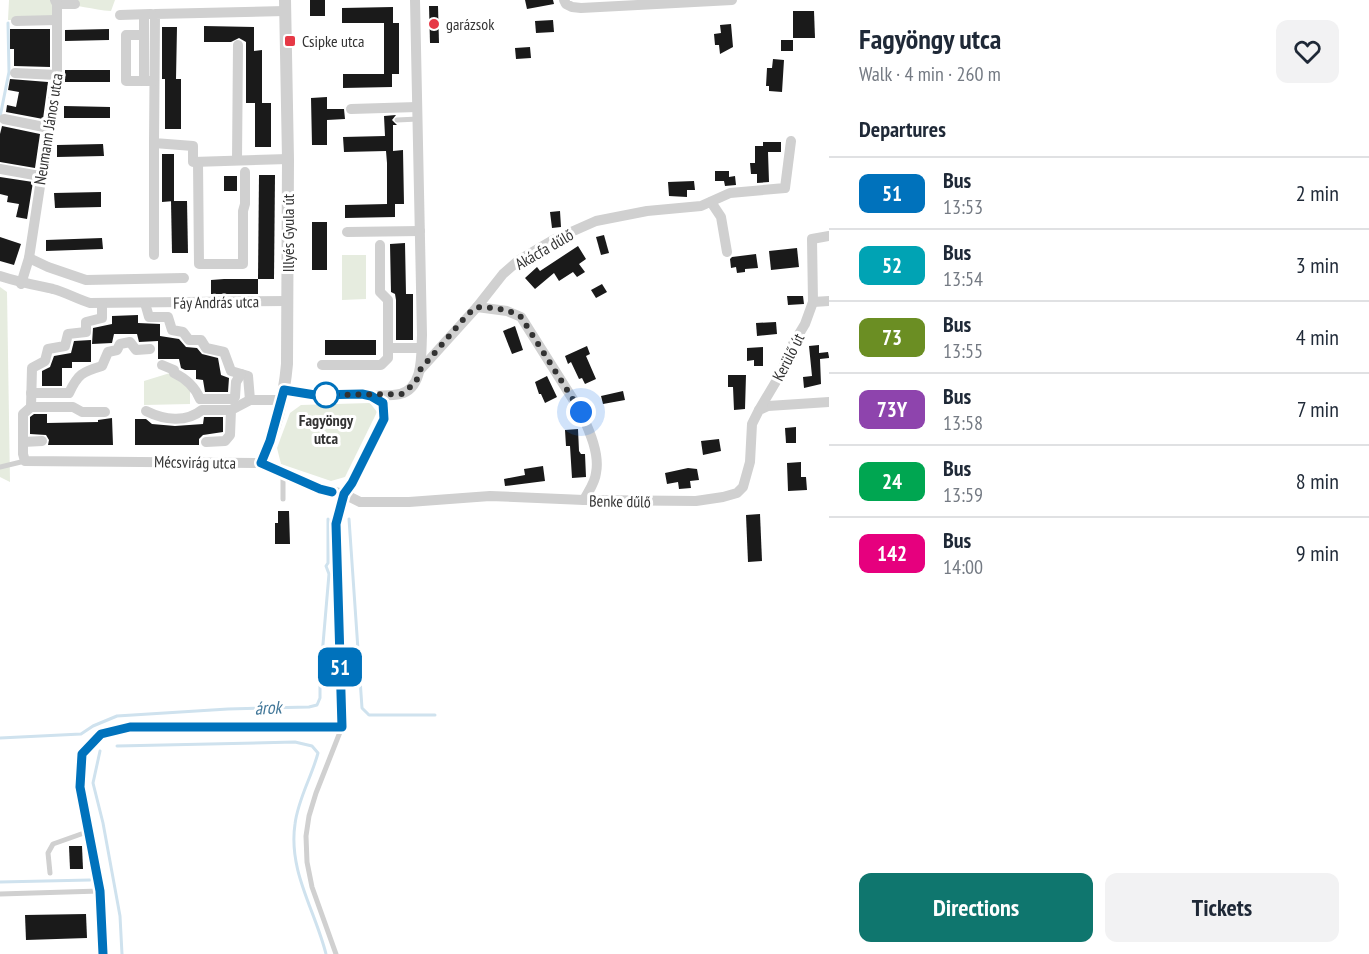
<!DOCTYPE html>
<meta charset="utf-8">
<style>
:root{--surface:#fff;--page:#f2f2f3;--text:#1f2937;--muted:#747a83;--line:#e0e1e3;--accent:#0f766e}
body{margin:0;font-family:"PT Sans Narrow",sans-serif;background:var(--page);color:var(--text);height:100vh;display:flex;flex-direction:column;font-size:22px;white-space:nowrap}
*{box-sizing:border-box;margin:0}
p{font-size:20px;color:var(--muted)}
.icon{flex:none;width:33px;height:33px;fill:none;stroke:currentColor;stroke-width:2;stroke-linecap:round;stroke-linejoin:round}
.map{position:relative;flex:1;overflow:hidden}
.details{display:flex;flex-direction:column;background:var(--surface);width:540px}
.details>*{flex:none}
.badge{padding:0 12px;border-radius:9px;font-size:21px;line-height:39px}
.you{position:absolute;width:30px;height:30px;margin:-15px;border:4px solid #fff;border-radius:50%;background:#1a73e8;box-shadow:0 0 0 9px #1a73e833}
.map>.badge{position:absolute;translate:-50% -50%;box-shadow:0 0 0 3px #fff}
h2{padding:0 30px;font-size:22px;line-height:54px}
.round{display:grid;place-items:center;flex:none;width:63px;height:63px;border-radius:12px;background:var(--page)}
.head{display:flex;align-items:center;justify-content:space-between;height:102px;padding:0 30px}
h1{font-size:28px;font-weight:800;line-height:45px}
.cta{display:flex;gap:12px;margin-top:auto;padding:12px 30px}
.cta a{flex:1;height:69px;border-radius:12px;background:var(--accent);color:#fff;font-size:24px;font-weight:800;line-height:69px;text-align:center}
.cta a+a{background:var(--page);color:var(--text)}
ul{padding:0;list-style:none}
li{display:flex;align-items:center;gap:18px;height:72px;padding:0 30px;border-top:2px solid var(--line)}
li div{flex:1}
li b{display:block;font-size:22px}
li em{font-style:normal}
li .badge{min-width:66px;font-weight:700;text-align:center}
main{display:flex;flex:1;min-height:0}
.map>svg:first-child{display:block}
.green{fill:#e6ecdf}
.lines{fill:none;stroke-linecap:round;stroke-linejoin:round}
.stream{stroke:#cfe2ee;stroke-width:3}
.building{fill:#1a1a1a}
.service{stroke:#d0d0d0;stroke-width:5}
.minor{stroke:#d0d0d0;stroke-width:10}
.tertiary{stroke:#d0d0d0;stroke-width:12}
.line-casing{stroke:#fff;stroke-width:14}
.line{stroke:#0072bc;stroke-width:9}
.walk{stroke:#333;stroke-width:6;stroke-dasharray:0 10.8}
.poi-dot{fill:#e63946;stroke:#fff;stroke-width:2}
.stop-dot{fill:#fff;stroke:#0072bc;stroke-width:3}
.labels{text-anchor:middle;stroke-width:6;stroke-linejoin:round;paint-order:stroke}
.poi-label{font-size:16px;fill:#333;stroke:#fff;text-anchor:start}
.street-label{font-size:16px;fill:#333;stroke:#fff}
.stop-label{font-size:16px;font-weight:bold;fill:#333;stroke:#fff}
.water-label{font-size:18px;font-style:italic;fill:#3f7597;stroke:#fff}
</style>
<main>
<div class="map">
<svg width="829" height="954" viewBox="0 0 829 954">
<rect width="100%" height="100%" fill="#fff"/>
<g class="green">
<path d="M9 0H115L111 11C93 10 76 4 58 4L56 20H8Z"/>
<polygon points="342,255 366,255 366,299 342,300"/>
<polygon points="0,287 7,292 10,482 0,477"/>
<polygon points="170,373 190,388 190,404 144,405 144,381"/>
<polygon points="370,403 377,412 345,477 331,481 281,464 277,448 290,413 301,405"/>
</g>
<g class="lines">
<g class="stream">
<polyline points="0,117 9,72 8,23"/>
<polyline points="349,519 362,708 369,715 435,715"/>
<polyline points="0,738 81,734 93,726 117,716 228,709 309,707 317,705 320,698 320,679 329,574 326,566 328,563 328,519"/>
<path d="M117 746 295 742 312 746 318 753C312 776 298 799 295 824 288 871 315 910 326 954"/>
<polyline points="100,751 93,783 103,823 120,916 122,954"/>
<polyline points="0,882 90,880"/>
</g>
</g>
<g class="building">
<rect x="310" y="0" width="15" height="16"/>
<polygon points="525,0 553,0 554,4 527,9"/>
<polygon points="429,6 438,6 439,43 430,43"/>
<polygon points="393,7 393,23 399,23 399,74 392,74 392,87 343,88 343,74 384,74 384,23 342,23 342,8"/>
<polygon points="793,11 814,11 815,38 793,38"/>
<polygon points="553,20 554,32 536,33 535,21"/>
<polygon points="731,24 733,47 720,54 719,45 715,45 714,34 721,33 720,25"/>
<polygon points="204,26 254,27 254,51 262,50 262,103 271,103 271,147 255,147 255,103 246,103 246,42 239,38 231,42 204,42"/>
<polygon points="162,27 177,27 176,79 181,79 181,129 165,129 165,79 162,79"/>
<polygon points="10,29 50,29 50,67 14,66 14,49 10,49"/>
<polygon points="109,29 109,40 65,41 65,30"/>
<rect x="781" y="40" width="12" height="11"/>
<polygon points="530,47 531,58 516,59 515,48"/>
<polygon points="773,59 784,60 782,92 769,91 769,86 766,86 767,68 772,68"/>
<rect x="65" y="70" width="45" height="12"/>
<polygon points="10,79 48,82 43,119 6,112 7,105 16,107 19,92 8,90"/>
<polygon points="327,97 327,109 344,109 345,119 327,120 327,145 312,145 311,98"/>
<polygon points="64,106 110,107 110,118 64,118"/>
<polygon points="396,115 392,120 397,125 393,125 393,151 403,150 404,204 395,204 395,217 345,218 345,205 387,204 387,163 386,151 344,152 343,137 385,136 384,116"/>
<polygon points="2,126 40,134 35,168 0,162 0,134"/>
<polygon points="763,142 781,142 781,152 768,152 769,182 757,183 757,174 751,174 750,163 755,163 755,146 763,146"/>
<polygon points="103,144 104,156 57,157 57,145"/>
<polygon points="162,154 174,154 174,201 162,202"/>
<polygon points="715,171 729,171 729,177 735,176 736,185 725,186 724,181 715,181"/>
<polygon points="259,175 275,175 274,279 258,279"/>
<rect x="224" y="176" width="13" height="15"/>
<polygon points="0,177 33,182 27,219 16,217 19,204 7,202 8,196 0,194"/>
<polygon points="694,181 695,190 687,190 687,197 669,196 668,182"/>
<polygon points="101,192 101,207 55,208 54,193"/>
<polygon points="171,201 187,201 188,253 172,253"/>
<polygon points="560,211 561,227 552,228 550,212"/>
<rect x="312" y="222" width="15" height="48"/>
<polygon points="604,235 609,253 601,255 596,237"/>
<polygon points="0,237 21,244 14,265 0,261"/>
<polygon points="102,238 103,249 46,251 46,240"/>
<polygon points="405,243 406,294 413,294 413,340 396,340 396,300 395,294 391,292 390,244"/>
<polygon points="578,246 586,259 579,264 585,272 577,277 573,272 559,281 554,273 535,289 525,278 537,267 540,271"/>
<polygon points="797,248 799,267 771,270 769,251"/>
<polygon points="756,254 758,268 745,269 745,272 737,273 736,267 731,268 730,259 732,257"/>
<polygon points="224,279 258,279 258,294 211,294 211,280"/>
<polygon points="602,284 607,292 596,298 591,290"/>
<polygon points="787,296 803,296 804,304 788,305"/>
<polygon points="138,315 138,323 160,324 160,336 179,339 186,347 197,348 202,354 218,358 221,375 229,378 228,392 205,392 203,380 196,379 196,370 185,370 181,368 179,359 158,359 158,341 139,342 137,334 114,334 112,343 92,344 93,328 112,324 112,316"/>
<polygon points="776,322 777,334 757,336 756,323"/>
<polygon points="515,326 523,350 512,354 503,331"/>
<polygon points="91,340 91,362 72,362 72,368 62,368 62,386 42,386 42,371 50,367 54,356 71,353 74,341"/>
<rect x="325" y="340" width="51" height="15"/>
<polygon points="819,345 819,353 828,352 829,357 829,358 820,359 821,384 804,388 803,377 812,376 809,346"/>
<polygon points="587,346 590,354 586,356 596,379 585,384 582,378 579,379 571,362 568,364 565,356"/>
<polygon points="763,347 763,366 754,366 754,360 747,361 747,348"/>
<polygon points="728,375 746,375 745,409 734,410 733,387 728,387"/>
<polygon points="547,376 557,397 545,403 541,394 539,394 535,382"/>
<polygon points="623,391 625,400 603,404 601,396"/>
<polygon points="34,414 47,414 47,423 98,422 98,420 112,418 113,445 48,445 49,440 46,435 30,434 30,417"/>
<polygon points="204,417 223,417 223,432 203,435 199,439 199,445 135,445 135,419 146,419 152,424 175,426 203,424"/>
<polygon points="796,427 796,443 786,443 785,428"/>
<polygon points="578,429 579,451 581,454 585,454 586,477 572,478 570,446 566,446 565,430"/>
<polygon points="719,439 721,451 703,455 701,441"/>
<polygon points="801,462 801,477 806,477 807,490 788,491 787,463"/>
<polygon points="543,466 545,481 505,486 504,479 525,475 524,469"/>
<polygon points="688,468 697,469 699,480 690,481 691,488 679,489 678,482 667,484 665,473"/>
<polygon points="278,511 289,511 290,544 275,544 275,523 278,523"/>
<polygon points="760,514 762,561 748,562 746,515"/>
<polygon points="69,846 82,846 83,869 70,869"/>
<polygon points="86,914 87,938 26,940 25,915"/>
</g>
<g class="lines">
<g class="service">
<polyline points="397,120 418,119"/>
<polyline points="0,467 25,461"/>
<polyline points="283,474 283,499"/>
<polyline points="50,873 48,853 53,844 84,833 85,826"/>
<polyline points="0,894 100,891"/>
<polyline points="103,954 100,891 80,787 83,754 101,734 130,727 342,727"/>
<polyline points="336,954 312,887 307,862 306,836 309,816 316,793 342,727 336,524 344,494"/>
</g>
<g class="minor">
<polyline points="564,0 566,4 572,7 581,8 732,0"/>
<polyline points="57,4 75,4"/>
<polyline points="285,11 155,14 154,143 193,146 193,162 288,159"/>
<polyline points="120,15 151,14"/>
<polyline points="16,21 56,20"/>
<polyline points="144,35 126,35 126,81 154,81"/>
<polyline points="15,73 57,75"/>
<polyline points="144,81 144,15"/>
<polyline points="351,109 417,107"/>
<polyline points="4,119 49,128"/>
<polyline points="237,160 238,45"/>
<polyline points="198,162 199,264 243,264 243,211 245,204 245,172"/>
<polyline points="0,169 40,176"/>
<polyline points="711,202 721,217 727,252"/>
<polyline points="347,232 420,231"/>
<polyline points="154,255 154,143"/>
<polyline points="29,258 48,267 86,280 184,278"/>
<path d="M0 276C18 282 35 285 53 289 65 292 77 299 90 303L288 301"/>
<polyline points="21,284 29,258 57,75 57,4 55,0"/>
<polyline points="813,302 829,301"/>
<polyline points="102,303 102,318 86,322 86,332 68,334 65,346 48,349 45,361 32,368 31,407 23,414 23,454 25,461 261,463 320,489 344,494 360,502 409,502 490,496 584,500 696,501 723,497 737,493 743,487 750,462 752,424 759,410 768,406 829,402"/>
<polyline points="145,303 149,317 168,317 172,330 183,332 189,340 201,340 206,348 224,352 231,371 248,376 250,400"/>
<path d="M477 307 507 311 521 317 581 412C589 430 600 454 596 473 595 483 588 492 584 500"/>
<polyline points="388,348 421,348"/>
<path d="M162 365 174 370V373C187 379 195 387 200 399H233L235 397 236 382 241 374"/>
<polyline points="322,365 381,365 388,358 388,300 380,292 380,245"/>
<polyline points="420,370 477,307 503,274 519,260 553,240 596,221 647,211 701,206 730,193 785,188 791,141"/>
<path d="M284 390C295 393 306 395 318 395 338 395 367 388 383 403L384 419 352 483 344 494"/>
<path d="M31 393H69C78 374 82 372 102 366L108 352 117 350 120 344 130 342 136 350 150 349"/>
<path d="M371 396C380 395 391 396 400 394 424 388 421 354 422 335L415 0"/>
<polyline points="31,407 73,407 82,412 105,412"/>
<polyline points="759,410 781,373 793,344 805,324 813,302 812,239 829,236"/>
<path d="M146 411C164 420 186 423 202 410H231"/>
<polyline points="23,442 42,441"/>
<polyline points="206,442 225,441 230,435 231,410 250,400 282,400"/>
</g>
<path class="tertiary" d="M261 463C275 432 284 399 287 364L288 159 285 0"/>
</g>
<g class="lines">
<g class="line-casing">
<polyline id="line" points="103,954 100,891 80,787 82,754 101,734 130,727 342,727 336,524 344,494 352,483 384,419 383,403 371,396 362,394 315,395 284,390 270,441 261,463 320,489 332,492"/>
</g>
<use href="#line" class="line"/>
<path class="walk" d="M326 395 402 394 416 382 420 370 468 314 477 307C491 308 508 308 521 317L581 412"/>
</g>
<g class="poi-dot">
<circle cx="434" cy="24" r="6"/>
<rect x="284" y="35" width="12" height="12" rx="3"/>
</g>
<circle class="stop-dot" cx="326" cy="395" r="12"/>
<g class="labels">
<g class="poi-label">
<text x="446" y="30">garázsok</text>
<text x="302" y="47">Csipke utca</text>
</g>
<g class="street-label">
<text transform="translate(48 129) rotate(-81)" y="6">Neumann János utca</text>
<text transform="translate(288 233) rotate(-90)" y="6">Illyés Gyula út</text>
<text transform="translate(544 249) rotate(-30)" y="6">Akácfa dűlő</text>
<text transform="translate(216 302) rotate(-1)" y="6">Fáy András utca</text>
<text transform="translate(788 357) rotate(-63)" y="6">Kerülő út</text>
<text transform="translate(195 462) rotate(1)" y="6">Mécsvirág utca</text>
<text transform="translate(620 501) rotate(1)" y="6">Benke dűlő</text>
</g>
<g class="stop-label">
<text x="326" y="426">Fagyöngy<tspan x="326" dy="18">utca</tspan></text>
</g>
<g class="water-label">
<text transform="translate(268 708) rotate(-3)" y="6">árok</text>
</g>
</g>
</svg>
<div class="you" style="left:581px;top:412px"></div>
<b class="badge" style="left:340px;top:667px;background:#0072bc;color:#fff">51</b>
</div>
<section class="details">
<div class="head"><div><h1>Fagyöngy utca</h1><p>Walk · 4 min · 260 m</p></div><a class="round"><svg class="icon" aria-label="heart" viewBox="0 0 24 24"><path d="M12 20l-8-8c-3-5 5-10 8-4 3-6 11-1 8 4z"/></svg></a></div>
<h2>Departures</h2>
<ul>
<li><span class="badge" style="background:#0072bc;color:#fff">51</span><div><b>Bus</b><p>13:53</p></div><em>2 min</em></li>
<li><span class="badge" style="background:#00a3b4;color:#fff">52</span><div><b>Bus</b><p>13:54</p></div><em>3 min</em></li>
<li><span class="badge" style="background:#6b8e23;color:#fff">73</span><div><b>Bus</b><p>13:55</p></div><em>4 min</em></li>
<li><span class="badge" style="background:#8e44ad;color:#fff">73Y</span><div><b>Bus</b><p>13:58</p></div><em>7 min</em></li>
<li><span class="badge" style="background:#00a651;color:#fff">24</span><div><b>Bus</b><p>13:59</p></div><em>8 min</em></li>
<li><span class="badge" style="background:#e6007e;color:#fff">142</span><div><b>Bus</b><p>14:00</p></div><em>9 min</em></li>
</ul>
<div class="cta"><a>Directions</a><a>Tickets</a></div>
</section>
</main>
